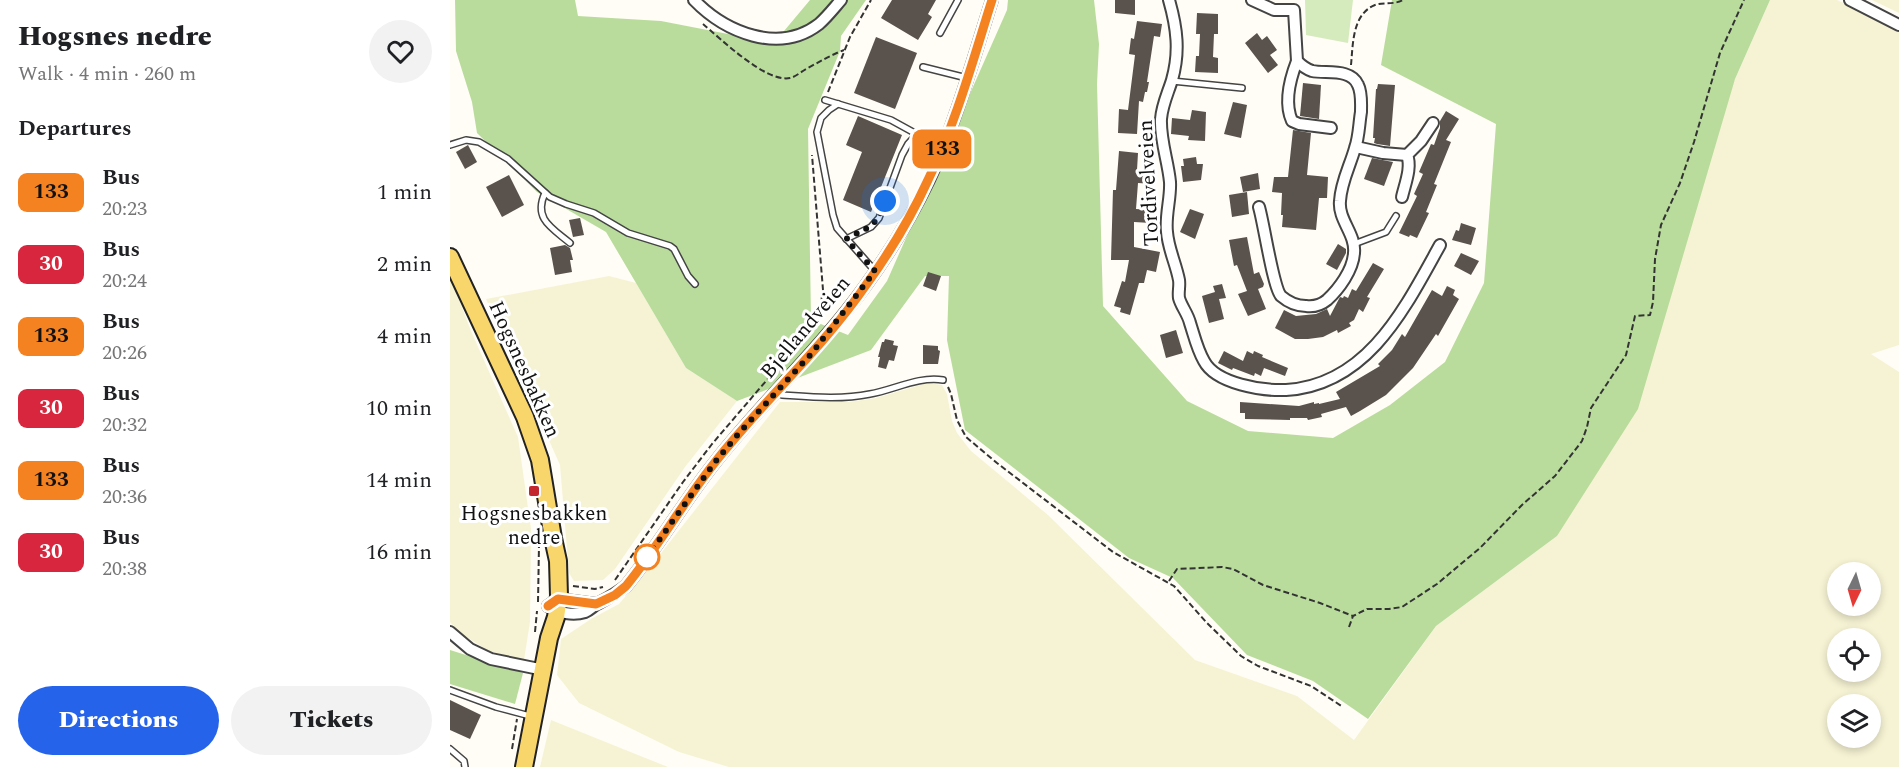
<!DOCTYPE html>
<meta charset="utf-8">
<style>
:root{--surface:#fff;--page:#f2f2f2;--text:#202124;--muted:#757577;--accent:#2563eb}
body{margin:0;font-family:Spectral,serif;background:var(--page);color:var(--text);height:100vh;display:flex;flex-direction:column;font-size:22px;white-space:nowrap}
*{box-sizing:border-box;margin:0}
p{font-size:20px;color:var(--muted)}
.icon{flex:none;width:33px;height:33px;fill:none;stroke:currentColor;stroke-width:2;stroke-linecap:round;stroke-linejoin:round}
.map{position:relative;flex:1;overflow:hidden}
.panel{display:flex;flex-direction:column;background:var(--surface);width:450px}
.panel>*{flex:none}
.badge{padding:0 12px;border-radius:9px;font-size:21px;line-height:39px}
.needle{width:39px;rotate:185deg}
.buttons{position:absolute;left:1377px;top:562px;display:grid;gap:12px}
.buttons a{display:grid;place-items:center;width:54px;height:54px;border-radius:50%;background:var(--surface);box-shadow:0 3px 9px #0003;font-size:30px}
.you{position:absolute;width:30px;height:30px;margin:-15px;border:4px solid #fff;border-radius:50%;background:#1a73e8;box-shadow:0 0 0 9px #1a73e833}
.map>.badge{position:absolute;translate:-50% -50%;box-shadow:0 0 0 3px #fff}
h2{padding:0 18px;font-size:22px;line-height:54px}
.round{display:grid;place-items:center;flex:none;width:63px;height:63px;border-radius:32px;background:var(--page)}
.summary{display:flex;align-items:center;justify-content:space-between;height:102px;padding:0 18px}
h1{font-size:28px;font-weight:800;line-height:45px}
.cta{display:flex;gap:12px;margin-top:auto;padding:12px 18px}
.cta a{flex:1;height:69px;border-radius:36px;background:var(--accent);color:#fff;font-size:24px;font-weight:800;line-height:69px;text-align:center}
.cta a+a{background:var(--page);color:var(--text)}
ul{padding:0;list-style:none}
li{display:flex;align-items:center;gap:18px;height:72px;padding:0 18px}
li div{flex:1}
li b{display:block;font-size:22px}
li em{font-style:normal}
li .badge{min-width:66px;font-weight:700;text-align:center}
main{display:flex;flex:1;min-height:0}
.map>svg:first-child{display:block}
.farmland{fill:#f6f3d4;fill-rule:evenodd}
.green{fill:#d5ebbd}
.forest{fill:#b9dc9c}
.building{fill:#5a524d}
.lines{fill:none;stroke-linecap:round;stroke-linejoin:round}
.service-casing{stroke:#444;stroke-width:8}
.minor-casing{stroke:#444;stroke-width:14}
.primary-casing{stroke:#222;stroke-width:20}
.path{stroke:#333;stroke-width:2;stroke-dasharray:6 3;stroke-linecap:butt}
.service{stroke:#fff;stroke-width:5}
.minor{stroke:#fff;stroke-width:10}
.primary{stroke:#f9d66b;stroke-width:16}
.line-casing{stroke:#fff;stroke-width:14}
.line{stroke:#f58220;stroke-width:9}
.walk{stroke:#111;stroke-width:6;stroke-dasharray:0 10.8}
.poi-dot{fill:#c4262e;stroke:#fff;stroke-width:2}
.stop-dot{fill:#fff;stroke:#f58220;stroke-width:3}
.labels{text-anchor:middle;stroke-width:6;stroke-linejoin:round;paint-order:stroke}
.street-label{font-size:21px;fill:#111;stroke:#fff}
.poi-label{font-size:21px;fill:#111;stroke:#fff}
</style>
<main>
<section class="panel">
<div class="summary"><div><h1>Hogsnes nedre</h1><p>Walk · 4 min · 260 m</p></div><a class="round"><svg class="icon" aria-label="heart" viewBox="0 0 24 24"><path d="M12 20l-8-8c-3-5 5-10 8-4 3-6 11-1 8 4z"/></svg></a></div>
<h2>Departures</h2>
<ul>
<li><span class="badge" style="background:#f58220;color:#111">133</span><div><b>Bus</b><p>20:23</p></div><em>1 min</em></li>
<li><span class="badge" style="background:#d7263d;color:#fff">30</span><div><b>Bus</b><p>20:24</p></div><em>2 min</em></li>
<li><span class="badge" style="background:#f58220;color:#111">133</span><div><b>Bus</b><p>20:26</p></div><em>4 min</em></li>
<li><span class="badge" style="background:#d7263d;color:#fff">30</span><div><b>Bus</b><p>20:32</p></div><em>10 min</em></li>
<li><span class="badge" style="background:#f58220;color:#111">133</span><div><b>Bus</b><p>20:36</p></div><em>14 min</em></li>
<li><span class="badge" style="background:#d7263d;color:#fff">30</span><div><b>Bus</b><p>20:38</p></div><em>16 min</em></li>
</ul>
<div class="cta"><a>Directions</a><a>Tickets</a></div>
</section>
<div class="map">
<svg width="1449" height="767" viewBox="0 0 1449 767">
<rect width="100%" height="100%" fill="#fffdf5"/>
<g class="farmland">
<path d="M1320 0H1387L1449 29V345L1421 354 1449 372V767H279L229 752 129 703 107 675 111 639 141 619 169 604 197 571 330 402H399L426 398 477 383 492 385 497 394 502 421 507 433 521 451 598 515 745 660 847 696 904 740 986 626 1107 536 1285 79ZM1388 573H1420V606H1388ZM1388 639H1420V672H1388ZM1388 705H1420V738H1388Z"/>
<polygon points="1422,0 1449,0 1449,13"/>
<polygon points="0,276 21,331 68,437 81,529 80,622 74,660 39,651 10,633 0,622"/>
<polygon points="159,276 186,283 236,368 287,401 235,467 165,569 153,580 124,581 119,573 110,465 36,299"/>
<polygon points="101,720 173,749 218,767 90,767"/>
</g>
<polygon class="green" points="855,0 903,0 898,43 856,35"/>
<g class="forest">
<polygon points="5,0 125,0 128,16 211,21 324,43 360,0 416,0 391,36 390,51 358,129 361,320 398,335 437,281 557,10 558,0 644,0 649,44 647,84 653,306 737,401 798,431 883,438 940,405 995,362 1034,283 1046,124 931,65 942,0 1320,0 1285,79 1188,409 1107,536 986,626 918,719 863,681 797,655 723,578 679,558 515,430 497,340 499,276 475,276 421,350 287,401 236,368 156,232 87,192 27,133 22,102 6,51"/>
<polygon points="0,650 73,673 65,704 0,684"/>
</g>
<g class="building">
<polygon points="442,0 486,0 478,14 482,17 468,40 431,18"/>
<polygon points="665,0 685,0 685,15 665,13"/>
<polygon points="747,13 768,14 768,34 764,34 763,57 768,58 768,73 745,72 746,56 749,56 750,34 746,34"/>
<polygon points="687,21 712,24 710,37 704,36 697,82 699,82 697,92 695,92 693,102 689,101 687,134 668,133 669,109 678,110 685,55 679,54 681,38 684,39"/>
<polygon points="807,33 812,40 817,36 827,50 820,55 828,65 818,73 795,43"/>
<polygon points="426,37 467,53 445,109 404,93"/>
<polygon points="853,83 871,85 869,119 850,116"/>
<polygon points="928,84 945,85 940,146 927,144 924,143 925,138 923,138 926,89 927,89"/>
<polygon points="783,102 797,105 791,138 774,134"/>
<polygon points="742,110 756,112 755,141 738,140 739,136 721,134 722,118 740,120"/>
<polygon points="996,111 1009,119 996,140 1001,142 984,184 987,185 976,212 979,213 967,238 960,235 959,237 949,233 967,196 964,194 973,174 969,172 981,144 984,145 990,128 990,121"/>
<polygon points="408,116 452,135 421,212 393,200 412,152 396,145"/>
<polygon points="843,130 861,133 857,175 878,177 877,198 869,198 866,230 832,227 833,215 831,215 832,193 822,192 824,177 838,177"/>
<polygon points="18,145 27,162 15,169 6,152"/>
<polygon points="669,151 688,153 687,170 704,171 704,184 688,183 686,209 702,210 701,223 684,222 684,247 710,252 706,272 697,270 694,283 689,283 680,315 670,312 671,308 664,306 672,281 675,282 679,260 661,260 663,190 666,190"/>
<polygon points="746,157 747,164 753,164 751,180 733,182 731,166 734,166 733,159"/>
<polygon points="922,158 943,162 934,186 914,179"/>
<polygon points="808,173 810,189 793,192 790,177"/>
<polygon points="59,175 74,205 52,217 36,187"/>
<polygon points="797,192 799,214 782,217 779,195"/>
<polygon points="740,209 754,214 745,239 730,232"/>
<polygon points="130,218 134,235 123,237 119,220"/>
<polygon points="1011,223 1026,228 1021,245 1002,240 1006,230 1009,231"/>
<polygon points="797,237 804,274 809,272 814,284 813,287 808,289 816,309 798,316 788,294 797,291 787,265 784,266 779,240"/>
<polygon points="888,244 896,249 896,253 887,270 876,264"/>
<polygon points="115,245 120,248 123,260 120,260 122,272 105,275 100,248"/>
<polygon points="1011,253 1029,261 1021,275 1004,266"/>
<polygon points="923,263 934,269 917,297 920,298 913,312 909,309 904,320 899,323 901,326 888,333 887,330 873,337 858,339 845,339 825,328 834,310 846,316 866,314 877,309 880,316 890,297 893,298 894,296 898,298 902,289 906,291"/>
<polygon points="478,272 491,276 486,291 473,286"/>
<polygon points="772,284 776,298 769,299 774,319 759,323 752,296 765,292 763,286"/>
<polygon points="997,286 1005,290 1003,295 1009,299 988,336 986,334 963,368 936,395 910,411 901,416 896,407 871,414 872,417 858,420 857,418 840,418 840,420 795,419 795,413 790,413 790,402 849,406 864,402 864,404 869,403 869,404 890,399 886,392 930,366 928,364 942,350 952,334 955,337 982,290 992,296"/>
<polygon points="726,330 733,353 716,358 710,335"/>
<polygon points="435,339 444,341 443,345 448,346 444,361 439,360 436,369 428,367 430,357 428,357 432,342 434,342"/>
<polygon points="473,345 488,346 488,350 490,351 488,364 473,364"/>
<polygon points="774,351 793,361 797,351 803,354 804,351 813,355 812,357 838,368 835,376 814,368 811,376 805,373 804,376 783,368 782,370 768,363"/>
<polygon points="0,700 31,715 20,739 0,730"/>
</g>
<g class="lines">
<g class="service-casing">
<g id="service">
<polyline points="490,33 508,0"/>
<polyline points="473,67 517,78"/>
<polyline points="722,81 792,88"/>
<polyline points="375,100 441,120 492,148"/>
<polyline points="388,104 379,110 371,118 367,132 383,215 387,228 425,271"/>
<polyline points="0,145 16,140 29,142 58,159 100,197 116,204 144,213 178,233 220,246 224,249 238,276 245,284"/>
<path d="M95 193C83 219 102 228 120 243"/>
<polyline points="396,239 421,227 429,218 452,155 458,144 467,134"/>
<polyline points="904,244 936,232 946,216"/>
<path d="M326 392 332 395C361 397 391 400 420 394 444 390 468 376 493 380"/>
<polyline points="0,690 46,707 80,716"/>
<polyline points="0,749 14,761 15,767"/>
</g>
</g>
<g class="minor-casing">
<g id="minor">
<path d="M244 0C275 32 329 55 369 24 377 17 384 8 391 0"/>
<path d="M719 0C727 28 730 52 722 80 718 93 712 105 711 119 710 140 718 161 720 182 721 198 715 215 717 232 718 248 726 264 729 280 730 286 728 292 729 298 731 306 738 314 740 323 744 335 747 349 754 361 766 384 813 391 836 390 918 385 955 308 990 245"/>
<path d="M802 0 824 10H844L847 61C851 65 856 69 862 71 876 74 901 68 908 85 912 93 911 103 911 112 909 124 909 137 905 148 900 166 891 182 890 201 888 220 906 234 904 253 903 270 889 289 877 300 871 305 864 307 856 306 847 306 838 302 831 296 823 287 814 224 809 207"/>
<polyline points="1400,0 1449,25"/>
<path d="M847 61C840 79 834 103 842 121L849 124 881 128"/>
<polyline points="906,147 933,153 957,155"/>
<path d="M952 197C955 184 962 167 957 155L971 141 983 123"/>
<path d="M146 604 108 599 98 606C109 613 123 616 135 612 140 610 143 606 147 604 158 598 166 594 176 586 208 547 234 501 266 461 314 400 371 348 416 285 440 252 461 217 479 180 506 122 523 60 542 0"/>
<polyline points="0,632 20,649 41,659 94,670"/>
</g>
</g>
<g class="primary-casing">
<polyline id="primary" points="0,257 75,417 90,460 103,538 108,561 109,596 106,617 99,638 74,767"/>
</g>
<g class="path">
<path d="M253 24C271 39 316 83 340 78 345 77 351 72 356 69 369 62 381 55 394 50"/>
<path d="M901 65C903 45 902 14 925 5 934 2 944 5 953 0"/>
<polyline points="378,92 400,37 421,0"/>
<polyline points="498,387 501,394 507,420 516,437 547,463 663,552 724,586 757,623 791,656 808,666 861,686 893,707"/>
<polyline points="165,580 233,482 262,444 322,374 353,342 364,325 370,309 373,290 362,155"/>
<polyline points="719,581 727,569 772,567 783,569 813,585 870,603 903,616"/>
<polyline points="123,586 145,589 153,587"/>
<polyline points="88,602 89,545"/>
<polyline points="899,627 903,616 917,609 939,609 952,607 987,584 1030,548 1072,505 1105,476 1132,441 1137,427 1141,408 1176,355 1185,316 1200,315 1203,302 1205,259 1211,225 1230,183 1244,142 1270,53 1294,0"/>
<polyline points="85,632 87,611"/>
<polyline points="62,749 67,719"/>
</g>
<use href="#service" class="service"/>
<use href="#minor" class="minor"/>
<use href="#primary" class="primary"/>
</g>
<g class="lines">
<g class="line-casing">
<path id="line" d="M98 606 108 599 146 604 165 595 176 586C208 547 234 501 266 461 314 400 372 349 416 285 440 252 461 217 478 180 506 123 523 60 542 0"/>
</g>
<use href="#line" class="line"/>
<path class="walk" d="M197 557 265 462 290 432 362 353 425 271 396 239C418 227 427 228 435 201"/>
</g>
<rect class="poi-dot" x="78" y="485" width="12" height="12" rx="3"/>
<circle class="stop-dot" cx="197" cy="557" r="12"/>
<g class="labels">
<g class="street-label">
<text transform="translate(698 183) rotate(-93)" y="7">Tordivelveien</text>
<text transform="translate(355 327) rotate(-50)" y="7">Bjellandveien</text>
<text transform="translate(75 369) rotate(66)" y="7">Hogsnesbakken</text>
</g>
<g class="poi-label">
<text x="84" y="520">Hogsnesbakken<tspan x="84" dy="24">nedre</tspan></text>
</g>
</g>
</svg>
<div class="buttons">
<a><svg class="needle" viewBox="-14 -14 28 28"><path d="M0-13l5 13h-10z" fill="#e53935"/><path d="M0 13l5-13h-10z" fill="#757577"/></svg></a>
<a><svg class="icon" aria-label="locate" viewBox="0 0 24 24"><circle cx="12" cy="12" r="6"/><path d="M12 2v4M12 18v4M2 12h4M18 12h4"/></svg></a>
<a><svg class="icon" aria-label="layers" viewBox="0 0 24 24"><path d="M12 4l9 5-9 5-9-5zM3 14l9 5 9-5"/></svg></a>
</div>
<div class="you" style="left:435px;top:201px"></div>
<b class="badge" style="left:492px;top:149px;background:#f58220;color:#111">133</b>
</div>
</main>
